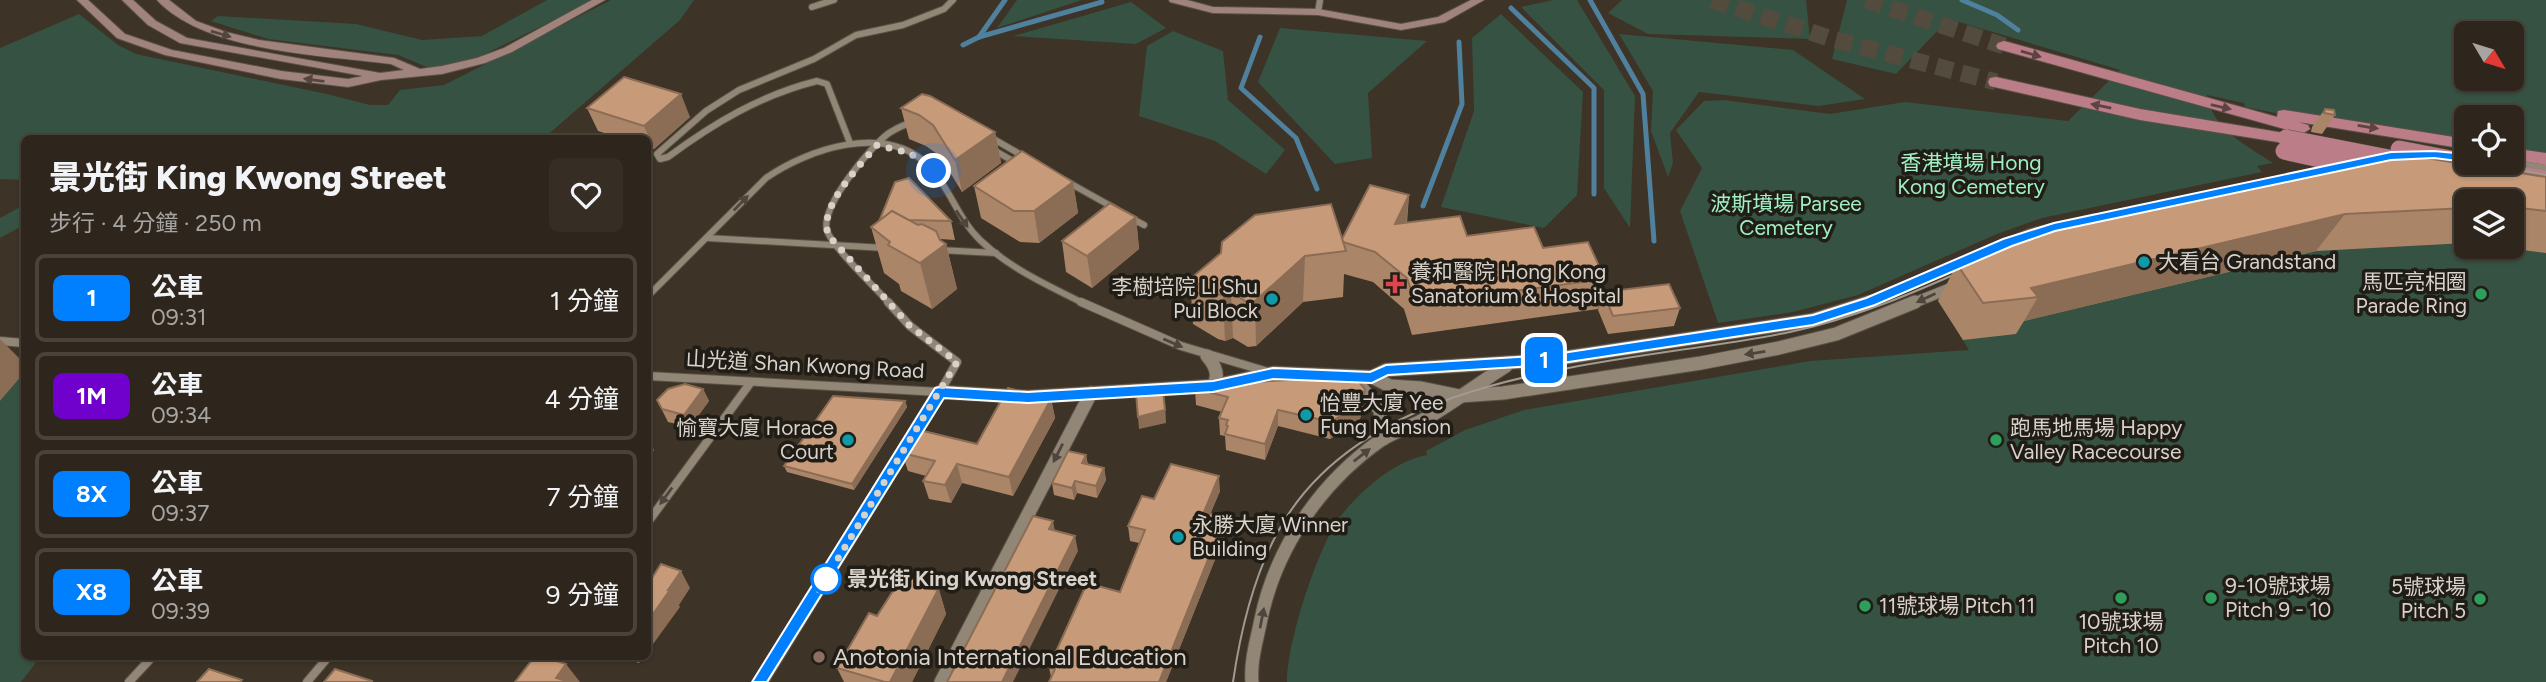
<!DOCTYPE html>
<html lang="zh-TW">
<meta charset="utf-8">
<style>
:root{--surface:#2e261c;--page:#362e25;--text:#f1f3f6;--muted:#a7a5a3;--line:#49433b}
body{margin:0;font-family:Figtree,"Noto Sans TC",sans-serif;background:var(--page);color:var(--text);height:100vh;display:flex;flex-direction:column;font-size:26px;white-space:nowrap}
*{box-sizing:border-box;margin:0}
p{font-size:23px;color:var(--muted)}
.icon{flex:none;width:38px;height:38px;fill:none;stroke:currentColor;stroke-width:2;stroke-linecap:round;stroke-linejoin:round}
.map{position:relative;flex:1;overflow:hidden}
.drawer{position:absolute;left:21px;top:135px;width:630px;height:525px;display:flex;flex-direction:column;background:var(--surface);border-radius:10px;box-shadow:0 2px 5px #0004,0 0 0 2px var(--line)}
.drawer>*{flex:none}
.badge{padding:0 14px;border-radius:10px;font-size:24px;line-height:46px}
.needle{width:46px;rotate:128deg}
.buttons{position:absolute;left:2454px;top:21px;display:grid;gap:14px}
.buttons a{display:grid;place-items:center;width:70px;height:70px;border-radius:10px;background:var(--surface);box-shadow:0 2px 5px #0004,0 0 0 2px var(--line);font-size:35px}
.you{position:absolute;width:35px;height:35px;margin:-18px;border:5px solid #fff;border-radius:50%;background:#1a73e8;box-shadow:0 0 0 10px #1a73e833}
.map>.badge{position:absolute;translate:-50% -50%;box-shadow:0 0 0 4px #fff}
.round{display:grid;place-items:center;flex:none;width:74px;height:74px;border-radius:10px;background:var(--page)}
.headline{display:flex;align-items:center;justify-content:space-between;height:119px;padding:0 28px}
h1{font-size:33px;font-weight:800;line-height:52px}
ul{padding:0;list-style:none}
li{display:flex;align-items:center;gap:21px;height:88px;margin:0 14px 10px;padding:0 14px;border:4px solid var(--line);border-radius:10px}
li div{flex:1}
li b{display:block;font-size:26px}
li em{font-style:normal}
li .badge{min-width:77px;font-weight:700;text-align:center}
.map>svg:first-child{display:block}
.green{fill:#365242;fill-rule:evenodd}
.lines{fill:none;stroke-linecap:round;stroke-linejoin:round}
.stream{stroke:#4f819e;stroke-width:5}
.trunk-tunnel{stroke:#544b3f;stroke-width:17;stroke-dasharray:17 9;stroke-linecap:butt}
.minor-far1-casing{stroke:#5a5246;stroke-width:8}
.minor-casing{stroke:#5a5246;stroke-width:10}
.tertiary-far1-casing{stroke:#5a5246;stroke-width:12}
.tertiary-casing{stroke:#5a5246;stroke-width:15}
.secondary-casing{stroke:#5a5246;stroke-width:2}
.trunk-casing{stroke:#5a5246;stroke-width:2}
.minor-far1{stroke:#928677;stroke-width:6}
.minor{stroke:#928677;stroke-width:8}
.tertiary-far1{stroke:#928677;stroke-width:10}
.tertiary{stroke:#928677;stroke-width:13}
.secondary{fill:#a1837e;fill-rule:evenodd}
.trunk{fill:#bb7e88;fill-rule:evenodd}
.tram{stroke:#a29a90;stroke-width:2}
.trunk-bridge-casing{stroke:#5a5246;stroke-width:18;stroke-linecap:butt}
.trunk-bridge{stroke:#bb7e88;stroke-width:17}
.wall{fill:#ab8568}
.shaded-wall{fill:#8b6c55}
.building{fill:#c79b79;stroke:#8b6c55;stroke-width:2}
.oneway{fill:#544540}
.oneway2{fill:#5e4344}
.oneway3{fill:#4e463d}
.line{fill:#0080ff;stroke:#fff;stroke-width:2}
.walk{stroke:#d9d2ca;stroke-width:7;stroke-dasharray:0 12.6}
.culture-dot{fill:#0f9aa8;stroke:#201c16;stroke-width:2.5}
.health-dot{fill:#e0444e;stroke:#201c16;stroke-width:2.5}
.leisure-dot{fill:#2e9e5b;stroke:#201c16;stroke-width:2.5}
.stop-dot{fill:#fff;stroke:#0080ff;stroke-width:3.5}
.education-dot{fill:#8d6e63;stroke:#201c16;stroke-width:2.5}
.labels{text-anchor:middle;stroke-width:7;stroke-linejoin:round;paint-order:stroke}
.park-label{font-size:21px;fill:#9ff0c4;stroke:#201c16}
.poi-label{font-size:21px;fill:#d9d2ca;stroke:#201c16;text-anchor:start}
.street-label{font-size:21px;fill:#d9d2ca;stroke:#201c16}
.stop-label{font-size:21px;font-weight:bold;fill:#d9d2ca;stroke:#201c16;text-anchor:start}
.near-poi-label{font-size:24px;fill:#d9d2ca;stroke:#201c16;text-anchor:start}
</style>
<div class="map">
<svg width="2546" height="682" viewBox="0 0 2546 682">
<rect width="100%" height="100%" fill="#3d3326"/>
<g class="green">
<polygon points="547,0 594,0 473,60 429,68 398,55 268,39 211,21 218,16 356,24 422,40 482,36"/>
<polygon points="611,0 694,0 680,20 544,138 24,138 24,180 0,179 0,48 79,14 118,45 136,54 327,94 370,105 388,105 400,90 444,85"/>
<polygon points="1017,0 1082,0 997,28"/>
<polygon points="1553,0 1577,0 1635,96 1630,228 1604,188 1604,90 1521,7"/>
<polygon points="1622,0 1806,0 1810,39 1648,34 1608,13"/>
<path d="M1847 0H2546V157L2511 150V117H2466V142L2320 122 2245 107 2244 103 2207 95C2212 129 2246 145 2273 163L2257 166 2262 172 2042 218 1997 234 1858 295 1793 312 1718 323 1680 211 1702 168 1676 130 1704 101 1724 100 1830 114 1905 102 2068 121 2120 70 1949 19 1896 74 1832 59ZM2466 33H2511V79H2466Z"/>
<polygon points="1131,2 1166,28 1136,44 1013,36"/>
<polygon points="1501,14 1583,92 1577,195 1544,228 1441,207 1474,111 1472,38"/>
<polygon points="1280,28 1427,41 1368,93 1372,158 1335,164 1258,82"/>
<polygon points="1173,31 1223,51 1228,100 1285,150 1266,174 1215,141 1139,116 1147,46"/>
<polygon points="1619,34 1793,50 1865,99 1819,106 1699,92 1670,133 1673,163 1668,177 1651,131 1653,91"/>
<polygon points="24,205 24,225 0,238 0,218"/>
<path d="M2466 206V247H2511L2546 219V682H1287C1287 642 1317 549 1340 517 1360 491 1394 461 1427 455L1426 451 1465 430 1524 410 1810 361 1969 350 1937 299Z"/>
<polygon points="24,373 24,656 41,656 21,682 0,682 0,401"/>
</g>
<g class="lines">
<g class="stream">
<polyline points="1590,0 1643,94 1654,241"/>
<polyline points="1962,0 1997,15 2018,30"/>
<polyline points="1511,8 1594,88 1594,194"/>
<polyline points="979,37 1005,0"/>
<polyline points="1260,37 1241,88 1296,138 1317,189"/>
<polyline points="963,45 979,37 1102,2"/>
<polyline points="1423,206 1462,104 1459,42"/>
</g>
<g class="trunk-tunnel">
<polyline points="1712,0 1832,39 1996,82"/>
<polyline points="1866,0 2004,46"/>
</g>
<g class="minor-far1-casing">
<g id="minor-far1">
<polyline points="812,7 834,0"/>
<polyline points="1318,12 1320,0"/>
<polyline points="990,137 1025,157"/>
<path d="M850 143 827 84 817 81C761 95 714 123 668 157L660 159 657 154 706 111 739 90 814 59 856 35 903 25 944 9 953 0"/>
<polyline points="992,149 1018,164"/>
<polyline points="1066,181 1116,209"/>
<polyline points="1129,217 1144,225"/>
<polyline points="707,238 885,248"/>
<polyline points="939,250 996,253"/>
<path d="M648 296 766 178C808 149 886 122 929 166 950 188 958 219 980 240 1009 268 1049 286 1085 304"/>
<path d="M890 304C877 289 831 246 827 230 820 207 871 146 889 133 897 128 905 124 914 122"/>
</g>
</g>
<g class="minor-casing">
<g id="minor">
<polyline points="1081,302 1181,346 1265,371"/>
<polyline points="0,341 24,343"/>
<polyline points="648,376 940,392 957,362 910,326 888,302"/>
<polyline points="648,522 751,382"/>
<polyline points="129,682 153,656"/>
<polyline points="307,682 329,656"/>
</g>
</g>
<g class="tertiary-far1-casing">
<g id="tertiary-far1">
<polyline points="2505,163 2546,170"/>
<polyline points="1864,304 2030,234 2094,219"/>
<polyline points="1911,304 1958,285"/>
</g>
</g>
<g class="tertiary-casing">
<g id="tertiary">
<path d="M1207 356C1215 365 1220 375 1213 386"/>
<polyline points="1372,377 1386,370 1549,360 1813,320 1870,302"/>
<polyline points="1355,380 1380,410 1383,439"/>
<polyline points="761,682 940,392 1028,397 1213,386 1273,373 1372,377 1390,386 1421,388 1460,396 1503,393 1701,363 1779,348 1836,334 1915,302"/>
<polyline points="941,682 1091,393"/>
<path d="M1252 682C1250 661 1257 640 1261 619 1276 547 1321 482 1381 440 1395 431 1411 427 1425 419 1453 403 1479 383 1506 366"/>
</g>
</g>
<g class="secondary-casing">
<g id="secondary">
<path d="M77 0H88L125 34 172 50 281 71 348 79 363 76 180 43 148 25 122 0H133L156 21 187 38 380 73 404 70 391 64C322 55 205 52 157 0H169L196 21 226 32 259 40 394 58 420 69 442 66 477 58 504 48 592 0H605L512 52 485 63 442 74 381 80 348 87 281 79 165 55 117 38Z"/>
<polygon points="1169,0 1187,0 1213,7 1318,9 1401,24 1438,17 1471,0 1484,0 1445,22 1401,30 1318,15 1213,13 1170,2"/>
</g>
</g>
<g class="trunk-casing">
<g id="trunk">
<polygon points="2004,41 2277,117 2278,111 2284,110 2466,139 2466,149 2298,122 2308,125 2310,129 2302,134 1998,49 1996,46 1998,43"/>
<polygon points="1996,77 2140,109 2284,133 2292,138 2284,143 2140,120 1990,86 1988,82 1990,78"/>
<polygon points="2511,148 2546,153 2546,165 2511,159"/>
<polygon points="2466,158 2466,163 2499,163 2546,171 2546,183 2463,167 2460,163"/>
</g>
</g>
<use href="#minor-far1" class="minor-far1"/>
<use href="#minor" class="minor"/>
<use href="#tertiary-far1" class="tertiary-far1"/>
<use href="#tertiary" class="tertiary"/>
<use href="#secondary" class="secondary"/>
<use href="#trunk" class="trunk"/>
<g class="tram">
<polyline points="2406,159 2466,160"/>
<polyline points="2482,163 2546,175"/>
<path d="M1233 682C1241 627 1255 569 1284 521 1380 364 1630 365 1790 332 1852 319 1911 294 1969 268"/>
</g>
<g class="trunk-bridge-casing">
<g id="trunk-bridge">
<polyline points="2286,138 2414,163"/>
<polyline points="2399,149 2466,162"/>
<polyline points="2284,151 2366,169"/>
</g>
</g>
<use href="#trunk-bridge" class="trunk-bridge"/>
</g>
<g class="wall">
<polygon points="587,108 690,117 654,149 648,147 648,138 620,138 598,131"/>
<polygon points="901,108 995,132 1001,163 962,192 940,156 926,146 909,139"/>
<polygon points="2325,109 2335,115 2322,134 2311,132 2312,127"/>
<polygon points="2401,154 2546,177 2546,253 2499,247 2511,247 2511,201 2466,201 2466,243 2316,251 2024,321 2016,334 1963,340 1938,301 1957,264 2398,158"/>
<polygon points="1073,182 1078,213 1039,243 1020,242 981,218 974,186"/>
<polygon points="1409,195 1407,223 1467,236 1543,248 1605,279 1598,309 1412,335 1404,309 1373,282 1344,274 1343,297 1303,302 1256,346 1248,347 1233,338 1225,341 1218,339 1193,324 1190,279 1342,239"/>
<polygon points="1136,217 1139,249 1092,288 1066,272 1062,241"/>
<polygon points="880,219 951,221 955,240 940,239 946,244 957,289 932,309 901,291 899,284 884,273 871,227 880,220"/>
<polygon points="1603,292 1680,308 1674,326 1608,334 1598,310"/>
<polygon points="703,389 709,401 690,427 668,422 657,400"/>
<polygon points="1195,389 1365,389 1363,406 1360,419 1330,439 1278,426 1265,460 1226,450 1225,436 1220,435 1219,418 1222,412 1196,405"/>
<polygon points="1051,399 1055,418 1013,496 962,483 951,503 929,499 923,481 926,476 908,471 902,453 977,444"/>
<polygon points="905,401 907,407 854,490 787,472 784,466"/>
<polygon points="1086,455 1088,465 1104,468 1106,480 1097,498 1077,493 1074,500 1054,495 1052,483"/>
<polygon points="1220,491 1210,514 1226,532 1166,682 1049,682 1051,677 1049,667 1120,592 1139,543 1130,541 1128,526 1154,499"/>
<polygon points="935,576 946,614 912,682 844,682 837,668 877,616"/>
<polygon points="619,656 644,656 639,663"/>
</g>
<g class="shaded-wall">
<polygon points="681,94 690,117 654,149 644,126"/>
<polygon points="995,132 1001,163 962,192 955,160"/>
<polygon points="1073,182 1078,213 1039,243 1034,211"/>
<polygon points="1409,195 1406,225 1395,224"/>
<polygon points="2345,214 2316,251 2024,321 2038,297 2031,288"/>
<polygon points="1136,217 1139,249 1092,288 1087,256"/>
<polygon points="946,244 957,289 932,309 920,263"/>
<polygon points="1305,256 1303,302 1256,346 1255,301"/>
<polygon points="1231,292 1233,338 1225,341 1223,295"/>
<polygon points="0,339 24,363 24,373 0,401"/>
<polygon points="703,389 709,401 690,427 684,415"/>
<polygon points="1365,389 1363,406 1360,419 1330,439 1331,422"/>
<polygon points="1051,399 1055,418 1013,496 1009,477"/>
<polygon points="905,401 907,407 854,490 852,484"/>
<polygon points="1165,403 1166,423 1139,429 1138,417"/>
<polygon points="1278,410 1278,426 1265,460 1265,444"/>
<polygon points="648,438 654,450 648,459"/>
<polygon points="1086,455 1088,467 1082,463"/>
<polygon points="957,464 962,483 951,503 945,485"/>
<polygon points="1104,468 1106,480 1097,498 1096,486"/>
<polygon points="1219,476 1220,491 1205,527 1204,512"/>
<polygon points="1075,481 1077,493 1074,500 1072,488"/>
<polygon points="1225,517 1226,532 1166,682 1159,682"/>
<polygon points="1053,521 1056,536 1049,529"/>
<polygon points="1075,536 1078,551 1013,682 1002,682"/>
<polygon points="681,571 690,588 679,605 680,607 648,651 648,621"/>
<polygon points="935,576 946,614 912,682 890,682 928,588"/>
<polygon points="635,656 644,656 639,663"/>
<polygon points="566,664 580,682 560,682 556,678"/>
</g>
<g class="building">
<polygon points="624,77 681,94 644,126 587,108"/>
<polygon points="922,94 930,96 995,132 955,160 933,125 919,115 901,108"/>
<polygon points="2325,109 2334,110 2335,115 2324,113"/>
<polygon points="1022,151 1073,182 1034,211 1014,211 974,186"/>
<polygon points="2401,154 2546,177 2546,211 2511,207 2511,201 2466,201 2466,208 2345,214 2031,288 2038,297 1983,303 1957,264 2094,217 2321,167 2354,161 2402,157"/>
<polygon points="909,178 951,221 907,220 892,211 882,219 880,219 895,182"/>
<polygon points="1370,185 1409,195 1395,224 1460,216 1467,236 1534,227 1543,248 1588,242 1605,279 1416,304 1407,278 1375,252 1343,242 1342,239"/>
<polygon points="1110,203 1136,217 1087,256 1062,241"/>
<polygon points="1331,204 1346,251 1305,256 1255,301 1247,302 1231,292 1223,295 1216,294 1190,279 1221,253 1222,242 1255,215"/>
<polygon points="892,211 918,225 922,224 936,231 940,240 946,244 920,263 888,245 890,242 871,227"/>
<polygon points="1669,284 1680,308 1613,316 1603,292"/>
<polygon points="1347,377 1358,381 1365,389 1361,402 1331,422 1278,410 1265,444 1225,434 1228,426 1226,425 1228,420 1219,418 1228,397 1195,389 1195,385"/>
<polygon points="685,384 703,389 684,415 662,409 657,400 668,389"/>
<polygon points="1008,388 1051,399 1009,477 957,464 945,485 923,481 935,461 902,453 915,429 977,444"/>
<polygon points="1163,391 1165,410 1138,417 1136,393"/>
<polygon points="833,396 905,401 852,484 784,466"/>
<polygon points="1068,451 1086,455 1082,463 1104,468 1096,486 1075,481 1072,488 1052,483"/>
<polygon points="1171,464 1219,476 1204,512 1225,517 1159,682 1049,682 1055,669 1049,667 1087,583 1120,592 1145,530 1128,526 1142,496 1154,499"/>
<polygon points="1033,516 1053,521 1049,529 1075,536 1002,682 947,682"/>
<polygon points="661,564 681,571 668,590 670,590 648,621 648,580 650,581"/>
<polygon points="935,576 928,588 938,590 890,682 885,682 837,668 869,613 877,616 900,580"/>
<polygon points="535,656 542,656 566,664 556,678 570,682 515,682"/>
<polygon points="209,669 242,680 240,682 197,682"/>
<polygon points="335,669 372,681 371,682 324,682"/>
</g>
<defs><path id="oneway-solid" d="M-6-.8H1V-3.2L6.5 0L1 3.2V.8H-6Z" transform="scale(1.75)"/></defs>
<g class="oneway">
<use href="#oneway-solid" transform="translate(221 34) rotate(16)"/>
<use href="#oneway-solid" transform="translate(314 80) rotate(-173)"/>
</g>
<g class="oneway2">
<use href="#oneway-solid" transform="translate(2031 54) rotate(16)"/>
<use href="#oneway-solid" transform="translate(2101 106) rotate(-168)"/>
<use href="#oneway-solid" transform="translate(2221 107) rotate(13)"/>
<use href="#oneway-solid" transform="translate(2368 127) rotate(9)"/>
</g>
<g class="oneway3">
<use href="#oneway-solid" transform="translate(741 203) rotate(-46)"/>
<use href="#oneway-solid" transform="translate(962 219) rotate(55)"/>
<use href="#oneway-solid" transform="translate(1926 298) rotate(155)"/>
<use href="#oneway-solid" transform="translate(1173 343) rotate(23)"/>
<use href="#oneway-solid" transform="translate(1755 353) rotate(171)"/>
<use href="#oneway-solid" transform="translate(1058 453) rotate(117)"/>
<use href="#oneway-solid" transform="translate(1362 455) rotate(-38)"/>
<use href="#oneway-solid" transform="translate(666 496) rotate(126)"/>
<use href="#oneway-solid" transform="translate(1262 618) rotate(-79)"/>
</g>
<polygon class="line" points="2434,151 2466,154 2472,158 2466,162 2434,158 2391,160 2055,231 2012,246 1875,305 1813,325 1549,365 1388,375 1372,383 1273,379 1213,392 1028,403 944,398 767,682 752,682 935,388 940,387 1028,392 1213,381 1273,368 1370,372 1386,365 1549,355 1813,315 1866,298 2003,239 2054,223 2391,152"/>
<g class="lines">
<path class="walk" d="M826 579 819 590 957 362 910 326 829 236C816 209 860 166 877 145L910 153 934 171"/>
</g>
<g class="culture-dot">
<circle cx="2144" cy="262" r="7"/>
<circle cx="1272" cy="299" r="7"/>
<circle cx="1306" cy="415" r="7"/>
<circle cx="848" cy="440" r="7"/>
<circle cx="1178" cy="537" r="7"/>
</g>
<path class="health-dot" d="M1391.5 273.5h7v7h7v7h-7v7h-7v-7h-7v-7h7z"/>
<g class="leisure-dot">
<circle cx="2481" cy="294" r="7"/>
<circle cx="1996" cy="440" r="7"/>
<circle cx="2121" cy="598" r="7"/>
<circle cx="2211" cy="598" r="7"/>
<circle cx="2480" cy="599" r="7"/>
<circle cx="1865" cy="606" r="7"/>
</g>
<circle class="stop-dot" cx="826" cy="579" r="14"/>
<circle class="education-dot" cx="819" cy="657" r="7"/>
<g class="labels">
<g class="park-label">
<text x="1971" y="170">香港墳場 Hong<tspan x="1971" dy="24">Kong Cemetery</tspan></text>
<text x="1786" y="211">波斯墳場 Parsee<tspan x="1786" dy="24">Cemetery</tspan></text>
</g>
<g class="poi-label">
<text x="2158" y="269">大看台 Grandstand</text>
<text x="1411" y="279">養和醫院 Hong Kong<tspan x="1411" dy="24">Sanatorium &amp; Hospital</tspan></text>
<text x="2467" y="289" text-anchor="end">馬匹亮相圈<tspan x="2467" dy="24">Parade Ring</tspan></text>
<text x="1258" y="294" text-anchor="end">李樹培院 Li Shu<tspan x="1258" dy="24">Pui Block</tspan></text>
<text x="1320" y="410">怡豐大廈 Yee<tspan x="1320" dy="24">Fung Mansion</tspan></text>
<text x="834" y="435" text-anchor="end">愉寶大廈 Horace<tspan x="834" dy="24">Court</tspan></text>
<text x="2010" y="435">跑馬地馬場 Happy<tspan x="2010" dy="24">Valley Racecourse</tspan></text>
<text x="1192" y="532">永勝大廈 Winner<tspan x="1192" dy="24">Building</tspan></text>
<text x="2225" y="593">9-10號球場<tspan x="2225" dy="24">Pitch 9 - 10</tspan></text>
<text x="2466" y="594" text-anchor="end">5號球場<tspan x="2466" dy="24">Pitch 5</tspan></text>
<text x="1879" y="613">11號球場 Pitch 11</text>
<text x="2121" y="629" text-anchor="middle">10號球場<tspan x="2121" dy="24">Pitch 10</tspan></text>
</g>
<g class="street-label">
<text transform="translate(805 365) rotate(3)" y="7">山光道 Shan Kwong Road</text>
</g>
<g class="stop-label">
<text x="847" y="586">景光街 King Kwong Street</text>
</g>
<g class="near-poi-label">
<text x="833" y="665">Anotonia International Education</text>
</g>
</g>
</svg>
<div class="buttons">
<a><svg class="needle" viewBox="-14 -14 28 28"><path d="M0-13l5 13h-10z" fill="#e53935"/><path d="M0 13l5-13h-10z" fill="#a7a5a3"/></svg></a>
<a><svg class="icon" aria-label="locate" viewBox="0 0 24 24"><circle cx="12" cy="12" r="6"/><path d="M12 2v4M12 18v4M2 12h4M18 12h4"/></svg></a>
<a><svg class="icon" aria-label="layers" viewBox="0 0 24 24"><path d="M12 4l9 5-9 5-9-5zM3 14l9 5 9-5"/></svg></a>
</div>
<div class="you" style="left:934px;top:171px"></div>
<b class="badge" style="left:1544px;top:360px;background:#0080ff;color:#fff">1</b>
<section class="drawer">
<div class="headline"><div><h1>景光街 King Kwong Street</h1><p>步行 · 4 分鐘 · 250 m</p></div><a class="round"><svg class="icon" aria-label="heart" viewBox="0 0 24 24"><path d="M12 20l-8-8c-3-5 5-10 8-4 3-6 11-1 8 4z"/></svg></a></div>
<ul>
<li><span class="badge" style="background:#0080ff;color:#fff">1</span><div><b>公車</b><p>09:31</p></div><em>1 分鐘</em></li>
<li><span class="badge" style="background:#7000cc;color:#fff">1M</span><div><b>公車</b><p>09:34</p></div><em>4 分鐘</em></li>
<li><span class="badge" style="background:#0080ff;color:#fff">8X</span><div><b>公車</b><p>09:37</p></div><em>7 分鐘</em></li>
<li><span class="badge" style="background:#0080ff;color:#fff">X8</span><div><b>公車</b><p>09:39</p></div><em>9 分鐘</em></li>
</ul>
</section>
</div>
